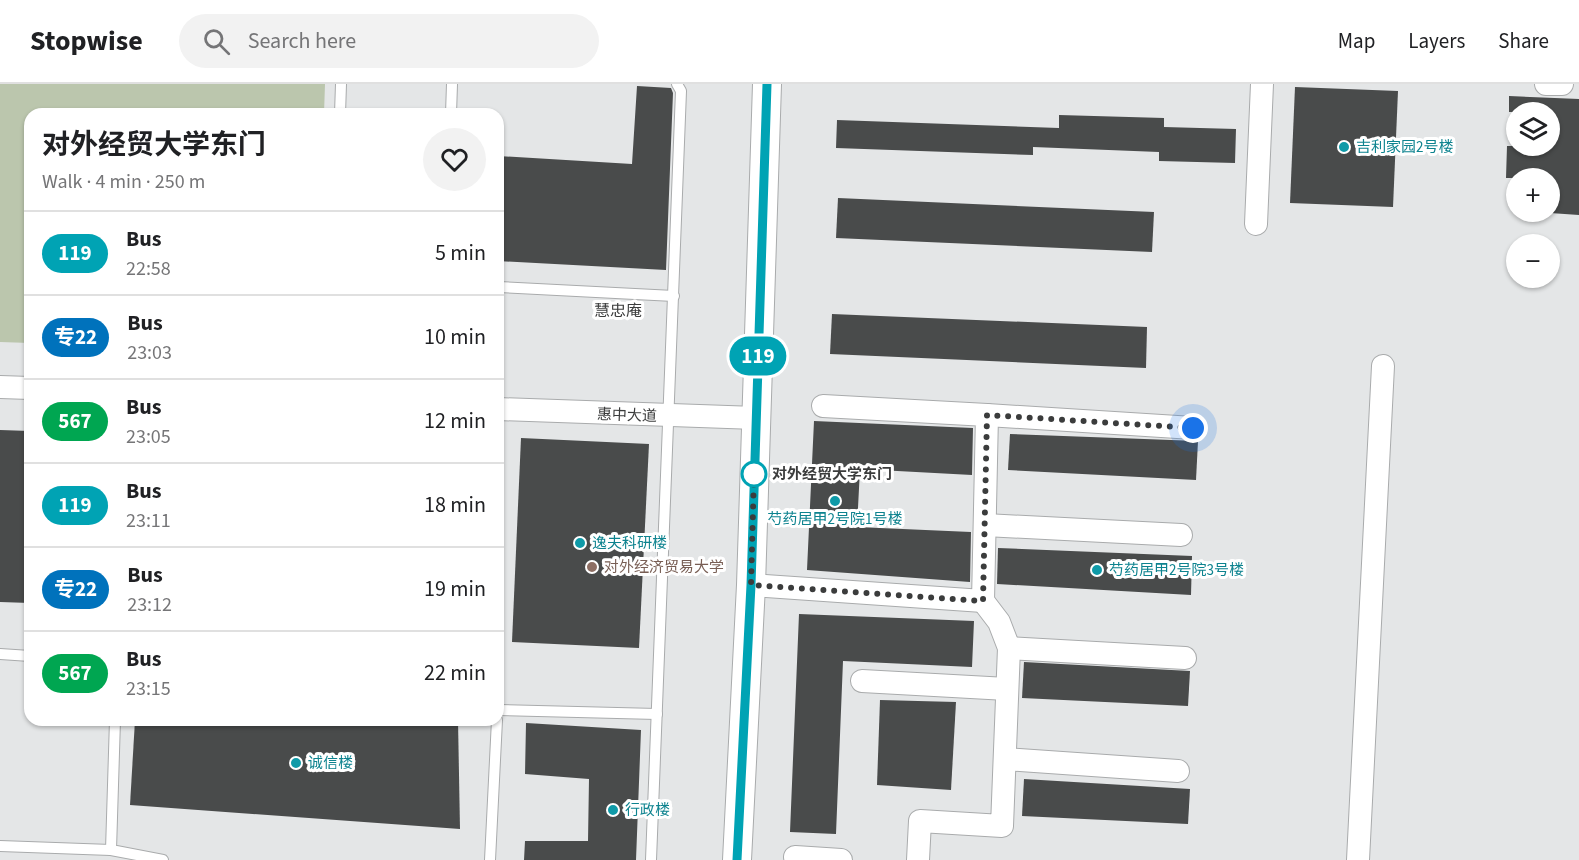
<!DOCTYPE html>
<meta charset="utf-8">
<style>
:root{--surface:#fff;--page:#f2f2f2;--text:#202124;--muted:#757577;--line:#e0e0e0}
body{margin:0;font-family:"Source Sans 3","Noto Sans SC",sans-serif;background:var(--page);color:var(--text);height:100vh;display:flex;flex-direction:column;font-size:22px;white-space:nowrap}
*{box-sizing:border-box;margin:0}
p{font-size:20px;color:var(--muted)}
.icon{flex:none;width:33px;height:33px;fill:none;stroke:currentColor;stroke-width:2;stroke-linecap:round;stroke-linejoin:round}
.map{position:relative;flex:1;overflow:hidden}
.side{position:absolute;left:24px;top:24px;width:480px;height:618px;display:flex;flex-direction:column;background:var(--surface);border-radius:18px;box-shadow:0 2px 4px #0004}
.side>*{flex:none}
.badge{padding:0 12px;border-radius:20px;font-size:21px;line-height:39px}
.fabs{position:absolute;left:1506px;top:18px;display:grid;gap:12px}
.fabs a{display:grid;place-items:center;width:54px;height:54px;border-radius:50%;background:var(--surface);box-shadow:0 2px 4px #0004;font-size:30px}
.you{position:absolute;width:30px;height:30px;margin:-15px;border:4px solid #fff;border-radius:50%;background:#1a73e8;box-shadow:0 0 0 9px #1a73e833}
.map>.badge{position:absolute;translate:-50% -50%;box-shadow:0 0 0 3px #fff}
.round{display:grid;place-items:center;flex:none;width:63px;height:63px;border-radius:32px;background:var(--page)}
.headline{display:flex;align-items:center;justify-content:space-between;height:102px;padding:0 18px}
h1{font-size:28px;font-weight:700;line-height:45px}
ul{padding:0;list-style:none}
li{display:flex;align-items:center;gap:18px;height:84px;padding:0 18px;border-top:2px solid var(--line)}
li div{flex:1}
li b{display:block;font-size:22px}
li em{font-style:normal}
li .badge{min-width:66px;font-weight:700;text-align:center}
header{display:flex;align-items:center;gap:36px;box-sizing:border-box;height:84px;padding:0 30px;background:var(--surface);border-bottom:2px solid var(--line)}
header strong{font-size:28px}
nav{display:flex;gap:33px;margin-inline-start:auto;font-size:21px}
.search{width:420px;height:54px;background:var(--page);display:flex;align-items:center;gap:15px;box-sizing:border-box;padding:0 21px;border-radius:33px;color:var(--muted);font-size:22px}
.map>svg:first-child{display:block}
.green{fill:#bbc6ad}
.building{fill:#494b4b}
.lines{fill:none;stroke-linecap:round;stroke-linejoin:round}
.service-casing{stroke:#a9abac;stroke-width:12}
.minor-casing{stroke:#a9abac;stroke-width:24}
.tertiary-casing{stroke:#a9abac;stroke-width:30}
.service{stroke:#fff;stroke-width:10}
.minor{stroke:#fff;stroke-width:22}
.tertiary{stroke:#fff;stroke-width:28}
.line-casing{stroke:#fff;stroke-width:14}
.line{stroke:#00a3b4;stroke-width:9}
.walk{stroke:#3b3c3c;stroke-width:6;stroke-dasharray:0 10.8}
.culture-dot{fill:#0f9aa8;stroke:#fff;stroke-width:2}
.stop-dot{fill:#fff;stroke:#00a3b4;stroke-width:3}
.education-dot{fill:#8d6e63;stroke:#fff;stroke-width:2}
.labels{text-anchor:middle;stroke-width:6;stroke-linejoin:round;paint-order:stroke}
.culture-label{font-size:15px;fill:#0d838f;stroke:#fff;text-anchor:start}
.street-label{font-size:15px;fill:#3b3c3c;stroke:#fff}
.stop-label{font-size:15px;font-weight:bold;fill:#3b3c3c;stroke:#fff;text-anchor:start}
.education-label{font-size:15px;fill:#785e54;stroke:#fff;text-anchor:start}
.neighbourhood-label{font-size:16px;fill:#3b3c3c;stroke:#fff}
</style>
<header>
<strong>Stopwise</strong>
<div class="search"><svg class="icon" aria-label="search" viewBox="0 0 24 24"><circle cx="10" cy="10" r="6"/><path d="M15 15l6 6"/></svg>Search here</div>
<nav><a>Map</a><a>Layers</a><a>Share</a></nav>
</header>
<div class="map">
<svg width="1579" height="776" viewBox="0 0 1579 776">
<rect width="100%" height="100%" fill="#e4e6e7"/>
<polygon class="green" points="0,0 325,0 324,30 30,30 30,259 0,258"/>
<g class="building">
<polygon points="637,2 671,4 673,9 666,186 498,177 498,72 632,80"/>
<polygon points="1295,3 1398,7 1393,123 1290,119"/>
<polygon points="1509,12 1579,15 1579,131 1550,129 1550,94 1506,94 1507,62 1550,62 1550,28 1509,28"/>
<polygon points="1059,31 1164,34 1164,43 1236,45 1235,79 1159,77 1159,68 1033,63 1033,71 836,64 837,36 1059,44"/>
<polygon points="838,114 1154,128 1152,168 836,154"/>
<polygon points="832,230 1147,243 1146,284 830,270"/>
<polygon points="814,337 973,344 972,391 860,385 857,443 971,448 970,498 807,486"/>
<polygon points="0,346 30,347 30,519 0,518"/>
<polygon points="1010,350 1198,357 1196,396 1008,386"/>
<polygon points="521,354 649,360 639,564 512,558"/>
<polygon points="998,464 1192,472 1191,511 997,500"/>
<polygon points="799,530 974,537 972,583 843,577 836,750 790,748"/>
<polygon points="1024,578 1190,587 1188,622 1022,614"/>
<polygon points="880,616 956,618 951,706 877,701"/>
<polygon points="135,636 458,636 460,745 130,721"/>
<polygon points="526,639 641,646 636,776 524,776 525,757 588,757 589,695 525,690"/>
<polygon points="1024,695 1190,705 1188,740 1022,732"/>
</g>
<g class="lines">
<g class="service-casing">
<g id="service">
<polyline points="340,30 341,0"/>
<polyline points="451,30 452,0"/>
<polyline points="498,203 674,212"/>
<polyline points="0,570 30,572"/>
<polyline points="498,626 657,630"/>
<polyline points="115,636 111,766 163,776"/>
<polyline points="0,762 111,766"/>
<polyline points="490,776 497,636"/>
<polyline points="651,776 681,7 677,0"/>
</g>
</g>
<g class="minor-casing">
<g id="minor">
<polyline points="1546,0 1562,0"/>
<polyline points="1256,140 1262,0"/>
<polyline points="0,303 30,304"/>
<polyline points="498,325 756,334"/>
<polyline points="987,331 1193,344"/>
<polyline points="985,441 1181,451"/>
<polyline points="751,501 983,517 987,331 823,322"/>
<polyline points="1009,564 1185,574"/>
<polyline points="862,597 1007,605"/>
<polyline points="1005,675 1178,687"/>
<polyline points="795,773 841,776"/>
<polyline points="918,776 920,737 1002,742 1009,564 999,538 983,517"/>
<polyline points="1358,776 1383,282"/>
</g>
</g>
<g class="tertiary-casing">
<polyline id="tertiary" points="737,776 751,501 767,0"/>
</g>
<use href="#service" class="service"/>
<use href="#minor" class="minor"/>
<use href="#tertiary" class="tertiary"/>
</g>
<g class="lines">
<g class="line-casing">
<polyline id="line" points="737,776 751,501 767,0"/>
</g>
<use href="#line" class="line"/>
<polyline class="walk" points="754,390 751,501 983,517 987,331 1193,344"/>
</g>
<g class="culture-dot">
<circle cx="1344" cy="63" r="6"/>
<circle cx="835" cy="417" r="6"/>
<circle cx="580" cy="459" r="6"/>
<circle cx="1097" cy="486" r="6"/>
<circle cx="296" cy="679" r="6"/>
<circle cx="613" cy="726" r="6"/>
</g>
<circle class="stop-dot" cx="754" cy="390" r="12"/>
<circle class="education-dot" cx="592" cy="483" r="6"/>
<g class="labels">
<g class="culture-label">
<text x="1356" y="68">吉利家园2号楼</text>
<text x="835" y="440" text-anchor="middle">芍药居甲2号院1号楼</text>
<text x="592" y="464">逸夫科研楼</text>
<text x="1109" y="491">芍药居甲2号院3号楼</text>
<text x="308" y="684">诚信楼</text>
<text x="625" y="731">行政楼</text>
</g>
<g class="street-label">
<text transform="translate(627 331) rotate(2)" y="5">惠中大道</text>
</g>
<g class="stop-label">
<text x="772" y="395">对外经贸大学东门</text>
</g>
<g class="education-label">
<text x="604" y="488">对外经济贸易大学</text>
</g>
<g class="neighbourhood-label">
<text x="618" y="232">慧忠庵</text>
</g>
</g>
</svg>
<div class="fabs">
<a><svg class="icon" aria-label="layers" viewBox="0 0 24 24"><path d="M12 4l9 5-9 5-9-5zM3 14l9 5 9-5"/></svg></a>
<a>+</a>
<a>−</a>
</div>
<div class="you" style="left:1193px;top:344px"></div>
<b class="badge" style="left:758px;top:272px;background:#00a3b4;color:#fff">119</b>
<section class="side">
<div class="headline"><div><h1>对外经贸大学东门</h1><p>Walk · 4 min · 250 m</p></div><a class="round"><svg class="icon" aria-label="heart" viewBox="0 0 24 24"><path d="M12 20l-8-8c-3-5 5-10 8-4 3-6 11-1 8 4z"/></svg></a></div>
<ul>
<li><span class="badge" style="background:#00a3b4;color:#fff">119</span><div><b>Bus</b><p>22:58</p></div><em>5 min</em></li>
<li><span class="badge" style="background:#0072bc;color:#fff">专22</span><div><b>Bus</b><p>23:03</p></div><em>10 min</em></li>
<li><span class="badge" style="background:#00a651;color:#fff">567</span><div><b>Bus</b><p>23:05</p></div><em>12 min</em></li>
<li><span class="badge" style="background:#00a3b4;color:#fff">119</span><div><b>Bus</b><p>23:11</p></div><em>18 min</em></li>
<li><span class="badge" style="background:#0072bc;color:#fff">专22</span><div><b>Bus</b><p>23:12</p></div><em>19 min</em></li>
<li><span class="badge" style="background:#00a651;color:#fff">567</span><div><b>Bus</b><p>23:15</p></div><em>22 min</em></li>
</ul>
</section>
</div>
